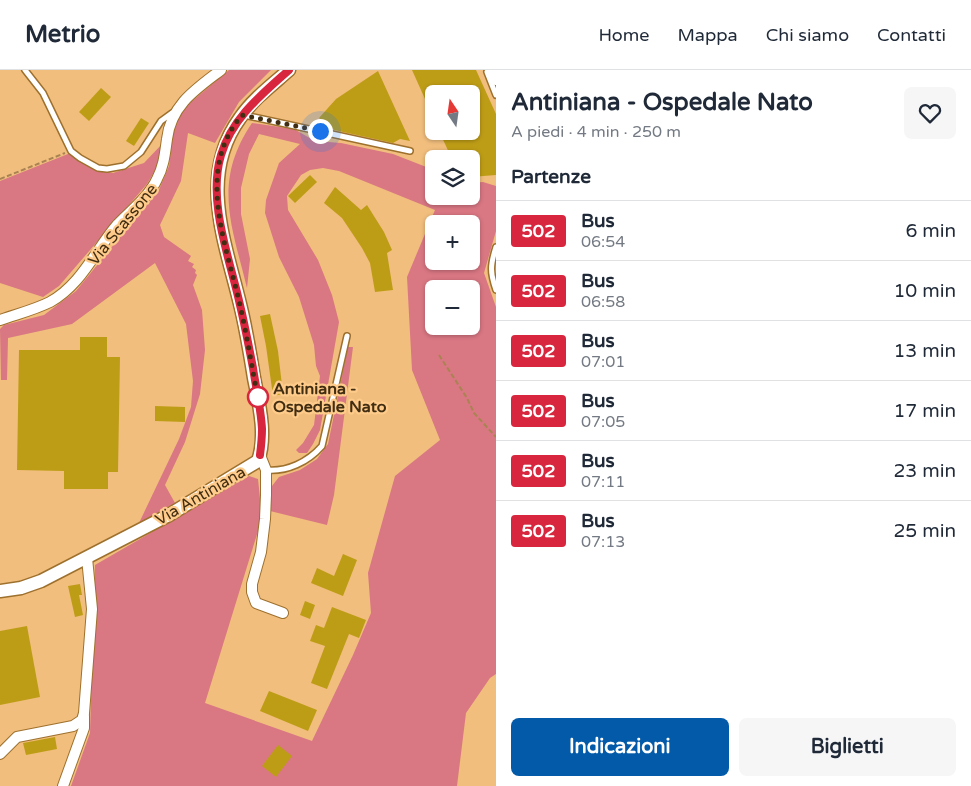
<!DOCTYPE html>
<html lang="it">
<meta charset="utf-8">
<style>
:root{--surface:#fff;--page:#f6f6f7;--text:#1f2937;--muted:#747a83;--line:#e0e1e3;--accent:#025aa8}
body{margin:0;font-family:"Varela Round",sans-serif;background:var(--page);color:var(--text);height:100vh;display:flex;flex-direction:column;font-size:19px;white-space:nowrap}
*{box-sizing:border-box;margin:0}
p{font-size:16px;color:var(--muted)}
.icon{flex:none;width:28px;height:28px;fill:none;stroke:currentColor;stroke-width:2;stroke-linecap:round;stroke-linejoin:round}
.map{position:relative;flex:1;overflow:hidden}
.details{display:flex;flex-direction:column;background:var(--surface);width:475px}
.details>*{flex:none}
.badge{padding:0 10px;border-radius:4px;font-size:18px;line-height:32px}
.needle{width:32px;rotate:347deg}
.controls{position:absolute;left:425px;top:15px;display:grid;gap:10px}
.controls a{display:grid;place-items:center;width:55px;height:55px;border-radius:8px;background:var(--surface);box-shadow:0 1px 4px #0004;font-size:25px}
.you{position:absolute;width:25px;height:25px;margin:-12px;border:4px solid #fff;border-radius:50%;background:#1a73e8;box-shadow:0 0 0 8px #1a73e833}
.map>.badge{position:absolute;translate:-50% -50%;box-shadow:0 0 0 2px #fff}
h2{padding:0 15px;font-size:19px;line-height:45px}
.round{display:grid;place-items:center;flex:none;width:52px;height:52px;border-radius:8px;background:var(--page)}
.headline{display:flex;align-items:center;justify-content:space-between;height:85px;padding:0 15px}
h1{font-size:24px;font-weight:700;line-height:38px}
.cta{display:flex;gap:10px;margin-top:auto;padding:10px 15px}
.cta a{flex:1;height:58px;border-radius:8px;background:var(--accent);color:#fff;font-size:20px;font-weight:700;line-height:58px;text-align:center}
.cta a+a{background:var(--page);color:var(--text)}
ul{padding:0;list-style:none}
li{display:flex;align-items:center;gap:15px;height:60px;padding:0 15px;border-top:1px solid var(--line)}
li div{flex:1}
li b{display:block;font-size:19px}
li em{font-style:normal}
li .badge{min-width:55px;font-weight:700;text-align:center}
header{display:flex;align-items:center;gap:30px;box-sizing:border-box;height:70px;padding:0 25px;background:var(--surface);border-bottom:1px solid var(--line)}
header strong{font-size:24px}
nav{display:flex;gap:28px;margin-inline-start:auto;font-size:18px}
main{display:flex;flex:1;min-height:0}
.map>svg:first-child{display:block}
.green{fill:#d97783;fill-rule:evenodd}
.building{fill:#be9d16}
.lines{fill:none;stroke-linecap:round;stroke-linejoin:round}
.service-casing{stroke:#9e702d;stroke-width:8}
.minor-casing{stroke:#9e702d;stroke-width:12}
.tertiary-casing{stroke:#9e702d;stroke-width:15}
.path{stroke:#a98351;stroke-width:2;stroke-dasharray:5 2.5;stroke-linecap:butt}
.service{stroke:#fff;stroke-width:5}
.minor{stroke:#fff;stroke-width:10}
.tertiary{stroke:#fff;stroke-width:12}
.line-casing{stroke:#fff;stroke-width:11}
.line{stroke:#d7263d;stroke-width:8}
.walk{stroke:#412d12;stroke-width:5;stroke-dasharray:0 9}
.stop-dot{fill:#fff;stroke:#d7263d;stroke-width:2.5}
.labels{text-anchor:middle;stroke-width:4.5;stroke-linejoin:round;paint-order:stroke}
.street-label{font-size:16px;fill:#412d12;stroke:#fecb8a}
.stop-label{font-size:16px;font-weight:bold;fill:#412d12;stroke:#fecb8a;text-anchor:start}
</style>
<header>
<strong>Metrio</strong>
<nav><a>Home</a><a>Mappa</a><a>Chi siamo</a><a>Contatti</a></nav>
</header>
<main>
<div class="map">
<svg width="496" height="716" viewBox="0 0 496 716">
<rect width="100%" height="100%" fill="#f1be7d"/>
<g class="green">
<polygon points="229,0 271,0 239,32 215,73 188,63 181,111 160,155 164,167 191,186 188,191 194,194 192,197 196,200 195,203 197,205 193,215 202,240 205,280 200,324 185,372 165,415 175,433 139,453 179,369 191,337 193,311 186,254 155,193 72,254 8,268 7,310 1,310 0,259 4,255 44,245 76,221 128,157 158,122 169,96 174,57 184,38"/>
<path d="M252 53 294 59 315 71 341 73 393 84 434 100V126H471V113L483 112 496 116V161L484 203 496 237V604L490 608 466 643 457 716H71L90 663 95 495 249 406 258 409 262 448 205 633 312 671 353 585 371 543 368 503 395 406 440 370 412 300 407 207 435 140 339 101 323 98 310 100 301 105 287 126 288 140 318 190 332 225 339 252 320 360 313 374 307 383H299L296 380 303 373 314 355 320 306 316 296 314 275 299 227 279 187 265 143 266 130 279 93 300 74 259 64 249 84 241 118V144L250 189 247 218C232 156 212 112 252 53ZM434 154H471V191H434ZM434 219H471V256H434Z"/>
<polygon points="163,73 160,92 147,114 59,216 43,227 0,213 0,111 73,82 93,99 113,103 144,93"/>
<polygon points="348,277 353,277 334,425 327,455 270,441 272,416 279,407 300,400 317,389 328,374"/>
</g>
<g class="building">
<polygon points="412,0 476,0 496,44 496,105 471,107 471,89 452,89 439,61 471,61 471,24 434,24 434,49"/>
<polygon points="378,1 410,71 400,69 393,73 334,60 319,48 336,29"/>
<polygon points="101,18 111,27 89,51 79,42"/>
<polygon points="141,48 149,53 134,76 126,71"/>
<polygon points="310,105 317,112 295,133 288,126"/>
<polygon points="335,117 361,140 367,135 384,162 392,180 387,183 393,220 375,222 370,193 362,178 342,148 324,133"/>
<polygon points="270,244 278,281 283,324 273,326 266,276 260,246"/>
<polygon points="80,267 107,267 107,287 120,287 118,402 108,402 108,419 64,419 64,401 17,400 19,280 80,280"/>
<polygon points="155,336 185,337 185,352 155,351"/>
<polygon points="343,484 357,490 343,526 311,513 317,498 334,506"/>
<polygon points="80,514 82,525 79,525 83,545 75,547 68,516"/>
<polygon points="305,531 315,535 310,549 300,545"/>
<polygon points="332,537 366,550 359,568 349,564 327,619 311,613 325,576 310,571 316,555 324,558"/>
<polygon points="27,556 40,627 0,635 0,561"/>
<polygon points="269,621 317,640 308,661 260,641"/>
<polygon points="55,667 57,679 26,685 23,673"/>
<polygon points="278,675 292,686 276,707 262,696"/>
</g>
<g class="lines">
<g class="service-casing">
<g id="service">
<polyline points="25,0 43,23 71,81 80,88 98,98 107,99 124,96 141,82 161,51 172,43"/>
<polyline points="487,2 496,25"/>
<polyline points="244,45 410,81"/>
<path d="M496 177C490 196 490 202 496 220"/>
<path d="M266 400C287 402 308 392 322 376L347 266"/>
</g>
</g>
<g class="minor-casing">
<g id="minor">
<polyline points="491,0 496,10"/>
<path d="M0 250C17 244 34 240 50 232 81 215 95 181 117 155 130 141 149 127 157 109 164 96 165 83 167 69 171 35 196 19 221 0"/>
<polyline points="260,385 266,400 266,425 265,449 261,482 252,514 252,522 256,533 283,543"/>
<polyline points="0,684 17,667 73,656 82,650 84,643 92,539 87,488"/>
<polyline points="63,716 84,658 84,646"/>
</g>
</g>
<g class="tertiary-casing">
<path id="tertiary" d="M0 521 21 518 41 511 169 445 258 391C267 365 259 334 254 308 250 283 246 258 240 234 225 171 198 106 240 48 253 29 272 15 289 0"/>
</g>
<g class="path">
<polyline points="0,109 65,83"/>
<polyline points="439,285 467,328 474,343 496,367"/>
</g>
<use href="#service" class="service"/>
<use href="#minor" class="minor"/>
<use href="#tertiary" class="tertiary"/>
</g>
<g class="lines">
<g class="line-casing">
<path id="line" d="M260 385C261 377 262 367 262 359 261 339 256 318 253 298 249 277 245 256 240 235 230 189 207 132 221 85 232 48 261 25 289 0"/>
</g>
<use href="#line" class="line"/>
<path class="walk" d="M258 327V329C252 297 247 266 240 235 226 173 195 100 242 45L320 61"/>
</g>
<circle class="stop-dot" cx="258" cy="327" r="10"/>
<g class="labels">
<g class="street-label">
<text transform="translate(122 154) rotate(-51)" y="6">Via Scassone</text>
<text transform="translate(200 425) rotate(-30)" y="6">Via Antiniana</text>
</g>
<g class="stop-label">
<text x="273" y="324">Antiniana -<tspan x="273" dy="18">Ospedale Nato</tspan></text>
</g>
</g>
</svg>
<div class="controls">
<a><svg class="needle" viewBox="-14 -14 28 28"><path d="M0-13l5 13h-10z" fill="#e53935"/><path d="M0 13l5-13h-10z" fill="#747a83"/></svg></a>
<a><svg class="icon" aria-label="layers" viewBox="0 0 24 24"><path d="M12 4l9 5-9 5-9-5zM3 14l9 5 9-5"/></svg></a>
<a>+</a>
<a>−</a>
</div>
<div class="you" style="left:320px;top:61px"></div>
</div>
<section class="details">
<div class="headline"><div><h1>Antiniana - Ospedale Nato</h1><p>A piedi · 4 min · 250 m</p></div><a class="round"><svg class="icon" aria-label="heart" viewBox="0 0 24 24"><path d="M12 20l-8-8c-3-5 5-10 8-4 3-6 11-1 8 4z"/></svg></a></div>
<h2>Partenze</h2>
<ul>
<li><span class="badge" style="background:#d7263d;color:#fff">502</span><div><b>Bus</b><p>06:54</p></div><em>6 min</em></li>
<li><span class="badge" style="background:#d7263d;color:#fff">502</span><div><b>Bus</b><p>06:58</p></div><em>10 min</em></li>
<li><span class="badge" style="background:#d7263d;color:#fff">502</span><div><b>Bus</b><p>07:01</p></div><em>13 min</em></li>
<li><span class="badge" style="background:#d7263d;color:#fff">502</span><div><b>Bus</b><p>07:05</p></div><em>17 min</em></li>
<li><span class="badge" style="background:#d7263d;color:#fff">502</span><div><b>Bus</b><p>07:11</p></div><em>23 min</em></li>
<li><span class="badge" style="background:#d7263d;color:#fff">502</span><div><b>Bus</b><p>07:13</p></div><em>25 min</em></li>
</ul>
<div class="cta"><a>Indicazioni</a><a>Biglietti</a></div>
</section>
</main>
